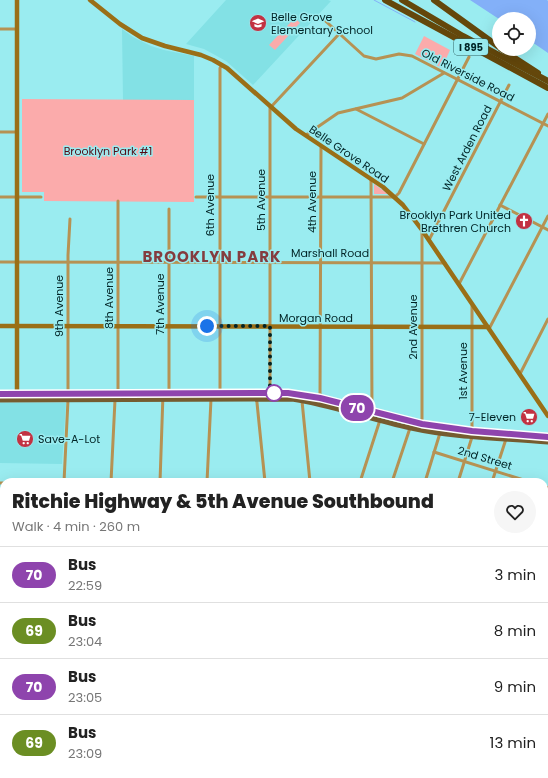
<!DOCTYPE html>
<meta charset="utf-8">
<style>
:root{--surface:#fff;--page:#f6f6f6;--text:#222;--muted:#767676;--line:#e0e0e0}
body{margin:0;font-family:Poppins,sans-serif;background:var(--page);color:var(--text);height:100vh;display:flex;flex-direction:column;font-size:15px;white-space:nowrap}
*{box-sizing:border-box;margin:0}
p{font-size:13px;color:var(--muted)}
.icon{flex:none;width:22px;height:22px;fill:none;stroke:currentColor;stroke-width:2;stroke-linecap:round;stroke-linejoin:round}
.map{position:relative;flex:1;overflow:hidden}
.sheet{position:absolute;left:0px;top:478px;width:548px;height:300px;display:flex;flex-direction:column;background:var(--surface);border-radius:12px 12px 0 0;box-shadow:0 4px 16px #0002}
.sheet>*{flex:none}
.badge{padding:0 8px;border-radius:13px;font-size:14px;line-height:26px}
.tools{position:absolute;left:492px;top:12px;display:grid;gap:8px}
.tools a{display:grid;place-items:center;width:44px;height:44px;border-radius:50%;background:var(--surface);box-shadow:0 4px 16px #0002;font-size:20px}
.you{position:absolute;width:20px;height:20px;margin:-10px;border:3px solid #fff;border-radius:50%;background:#1a73e8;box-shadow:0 0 0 6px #1a73e833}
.map>.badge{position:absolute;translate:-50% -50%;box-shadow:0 0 0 2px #fff}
.round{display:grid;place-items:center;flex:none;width:42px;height:42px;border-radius:21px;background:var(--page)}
.overview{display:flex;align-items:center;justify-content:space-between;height:68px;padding:0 12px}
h1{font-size:19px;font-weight:800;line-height:30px}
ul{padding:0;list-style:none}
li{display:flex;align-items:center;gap:12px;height:56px;padding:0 12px;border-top:1px solid var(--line)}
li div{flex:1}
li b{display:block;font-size:15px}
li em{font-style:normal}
li .badge{min-width:44px;font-weight:700;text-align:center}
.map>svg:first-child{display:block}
.built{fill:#83e1e5}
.green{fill:#fbabab}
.water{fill:#83b0f8}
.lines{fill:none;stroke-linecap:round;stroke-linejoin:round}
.stream{stroke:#83b0f8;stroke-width:1}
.street{stroke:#b69253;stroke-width:3}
.secondary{stroke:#9a6f17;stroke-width:4.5}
.primary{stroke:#755c30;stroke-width:5}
.highway{stroke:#64470b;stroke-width:6}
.line-casing{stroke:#fff;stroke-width:9}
.line{stroke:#8e44ad;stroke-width:6}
.walk{stroke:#002426;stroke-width:4;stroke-dasharray:0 7.2}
.stop-dot{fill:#fff;stroke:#8e44ad;stroke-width:2}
.labels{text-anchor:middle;stroke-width:3;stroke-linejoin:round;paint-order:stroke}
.shield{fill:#9aecf0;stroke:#2e6063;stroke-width:1}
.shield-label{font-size:10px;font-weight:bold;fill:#002426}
.poi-label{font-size:11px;fill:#002426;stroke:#9aecf0;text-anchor:start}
.street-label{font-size:11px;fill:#002426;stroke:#9aecf0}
.park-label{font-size:11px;fill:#530914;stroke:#9aecf0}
.district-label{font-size:15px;font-weight:bold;letter-spacing:1px;fill:#843c3f;stroke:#9aecf0}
</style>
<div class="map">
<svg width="548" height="778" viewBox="0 0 548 778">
<rect width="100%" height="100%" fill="#9aecf0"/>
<g class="built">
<polygon points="226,0 328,0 331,1 253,85 226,61 204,49 186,44"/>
<polygon points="122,29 133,37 151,46 164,50 194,56 194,100 123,100"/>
<polygon points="0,403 66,403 62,464 0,463"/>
</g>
<g class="green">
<polygon points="295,18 300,23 292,31 287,26"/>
<polygon points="284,29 290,34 275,50 269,45"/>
<polygon points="424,36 450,50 442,68 415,54"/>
<polygon points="22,99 194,100 194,202 44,201 44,192 22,192"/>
<polygon points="374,184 388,194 374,194"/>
<polygon points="36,774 117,774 119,778 38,778"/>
</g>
<g class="water">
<polygon points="470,0 547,0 548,1 548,53 529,40 529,19 499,19"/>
<polygon points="70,774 109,774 114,778 74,778"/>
</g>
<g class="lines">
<polyline class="stream" points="374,0 415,22"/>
<g class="street">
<polyline points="320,16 364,56 376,59 399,54 412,56 548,126"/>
<polyline points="0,29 17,29"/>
<polyline points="356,109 424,144"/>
<polyline points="0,132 17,132"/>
<polyline points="306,135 338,113 402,98 444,73"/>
<polyline points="371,179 372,411"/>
<polyline points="0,197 41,197"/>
<polyline points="196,197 395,197 399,193 469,57"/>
<polyline points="500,205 548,230"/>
<polyline points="429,240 509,85"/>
<polyline points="0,262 445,263"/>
<polyline points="459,284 548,114"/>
<polyline points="489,329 548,216"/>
<polyline points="520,374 548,319"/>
<polyline points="220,393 220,68 222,65"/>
<polyline points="256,393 265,482"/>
<polyline points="270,393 270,108 339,34"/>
<polyline points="169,394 169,209"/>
<polyline points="320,398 321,146"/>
<polyline points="302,401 310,482"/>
<polyline points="422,424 422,232"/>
<polyline points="434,452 530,482"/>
<polyline points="64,482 68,400 68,255 70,219"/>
<polyline points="111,482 115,400 118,394 118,201"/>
<polyline points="160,482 163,394"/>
<polyline points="207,482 211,399"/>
<polyline points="360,482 380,420"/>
<polyline points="392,482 410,428"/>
<polyline points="425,482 440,433"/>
<polyline points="458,482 472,437 472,306"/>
<polyline points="492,482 506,439"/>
<polyline points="0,483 4,483"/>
<polyline points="544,486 548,488"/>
<polyline points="0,525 4,525"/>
<polyline points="544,528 548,515"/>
<polyline points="544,564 548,565"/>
<polyline points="0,569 4,569"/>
<polyline points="0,620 4,619"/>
<polyline points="0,639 4,645"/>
<polyline points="544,646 548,647"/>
<polyline points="0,650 4,647"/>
<polyline points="0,717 4,715"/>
<polyline points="544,736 548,723"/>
<polyline points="0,766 4,763"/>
<polyline points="214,774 216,778"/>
<polyline points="269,774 272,778"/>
<polyline points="326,774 328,778"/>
<polyline points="381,774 383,778"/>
<polyline points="436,774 439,778"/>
<polyline points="491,774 494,778"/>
<polyline points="295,778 301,774"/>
<polyline points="496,778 499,774"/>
<polyline points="531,778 532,774"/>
</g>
<g class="secondary">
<polyline points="90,0 120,24 142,38 165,46 201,55 213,60 227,68 296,129 383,187 403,205 422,230 548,416"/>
<polyline points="0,326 488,327"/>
<polyline points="17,394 17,0"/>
</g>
<g class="primary">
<polyline points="0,394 288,393 320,398 422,424 472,431 548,437"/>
<path d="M0 400 292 399C333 405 371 420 411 428 456 438 502 438 548 442"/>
</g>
<g class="highway">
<polyline points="385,0 548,88"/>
<polyline points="402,0 463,36 548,81"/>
<polyline points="434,0 499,47"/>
<polyline points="501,49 538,73"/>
</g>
</g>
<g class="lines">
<g class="line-casing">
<polyline id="line" points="0,394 288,393 320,398 422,424 472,431 548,437"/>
</g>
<use href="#line" class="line"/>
<polyline class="walk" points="207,326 270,326 270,393 274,393"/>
</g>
<defs>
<g id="school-disc" transform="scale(0.9)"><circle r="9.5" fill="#c23242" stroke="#9aecf0"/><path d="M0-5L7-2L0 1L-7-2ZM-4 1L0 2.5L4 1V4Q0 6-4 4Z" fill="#fff"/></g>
<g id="church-disc" transform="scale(0.9)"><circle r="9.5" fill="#c23242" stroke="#9aecf0"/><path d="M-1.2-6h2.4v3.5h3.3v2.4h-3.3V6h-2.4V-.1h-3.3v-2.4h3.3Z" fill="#fff"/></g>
<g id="supermarket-disc" transform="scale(0.9)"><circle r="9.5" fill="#c23242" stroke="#9aecf0"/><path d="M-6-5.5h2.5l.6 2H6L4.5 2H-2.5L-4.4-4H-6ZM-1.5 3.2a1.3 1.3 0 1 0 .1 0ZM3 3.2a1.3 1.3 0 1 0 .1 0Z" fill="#fff"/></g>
</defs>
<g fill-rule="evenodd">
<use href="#school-disc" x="258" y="23"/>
<use href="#church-disc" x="524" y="221"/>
<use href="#supermarket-disc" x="529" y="417"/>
<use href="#supermarket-disc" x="25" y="439"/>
</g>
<circle class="stop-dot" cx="274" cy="393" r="8"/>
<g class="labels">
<rect class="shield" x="454" y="39" width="34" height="16" rx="3"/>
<g class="shield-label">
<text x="471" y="51">I 895</text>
</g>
<g class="poi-label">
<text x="271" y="21">Belle Grove<tspan x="271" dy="13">Elementary School</tspan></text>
<text x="511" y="219" text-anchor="end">Brooklyn Park United<tspan x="511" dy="13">Brethren Church</tspan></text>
<text x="516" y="421" text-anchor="end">7-Eleven</text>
<text x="38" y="443">Save-A-Lot</text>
</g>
<g class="street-label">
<text transform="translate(468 75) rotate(27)" y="4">Old Riverside Road</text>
<text transform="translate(467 148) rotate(-63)" y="4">West Arden Road</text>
<text transform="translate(349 154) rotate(34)" y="4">Belle Grove Road</text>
<text transform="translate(261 200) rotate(-90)" y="4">5th Avenue</text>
<text transform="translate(312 202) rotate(-90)" y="4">4th Avenue</text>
<text transform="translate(210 205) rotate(-90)" y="4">6th Avenue</text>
<text x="330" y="257">Marshall Road</text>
<text transform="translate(109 298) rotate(-90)" y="4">8th Avenue</text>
<text transform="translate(160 304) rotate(-90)" y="4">7th Avenue</text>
<text transform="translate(59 306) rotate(-90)" y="4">9th Avenue</text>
<text x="316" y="322">Morgan Road</text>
<text transform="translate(413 327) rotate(-90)" y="4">2nd Avenue</text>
<text transform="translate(463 371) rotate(-90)" y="4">1st Avenue</text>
<text transform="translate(485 458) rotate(17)" y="4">2nd Street</text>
</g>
<g class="park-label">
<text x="108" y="155">Brooklyn Park #1</text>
</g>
<g class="district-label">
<text x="212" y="262">BROOKLYN PARK</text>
</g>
</g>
</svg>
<div class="tools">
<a><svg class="icon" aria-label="locate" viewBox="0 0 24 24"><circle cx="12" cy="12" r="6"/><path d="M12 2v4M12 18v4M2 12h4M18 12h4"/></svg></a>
</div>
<div class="you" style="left:207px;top:326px"></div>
<b class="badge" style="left:357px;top:408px;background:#8e44ad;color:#fff">70</b>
<section class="sheet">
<div class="overview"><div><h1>Ritchie Highway &amp; 5th Avenue Southbound</h1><p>Walk · 4 min · 260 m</p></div><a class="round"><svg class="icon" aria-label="heart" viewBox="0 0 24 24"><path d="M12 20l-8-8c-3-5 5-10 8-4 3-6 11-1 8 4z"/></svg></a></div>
<ul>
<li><span class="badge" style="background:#8e44ad;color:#fff">70</span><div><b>Bus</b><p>22:59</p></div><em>3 min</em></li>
<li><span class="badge" style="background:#6b8e23;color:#fff">69</span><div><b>Bus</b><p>23:04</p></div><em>8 min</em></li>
<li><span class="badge" style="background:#8e44ad;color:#fff">70</span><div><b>Bus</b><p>23:05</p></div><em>9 min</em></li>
<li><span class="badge" style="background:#6b8e23;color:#fff">69</span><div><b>Bus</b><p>23:09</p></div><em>13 min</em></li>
</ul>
</section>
</div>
